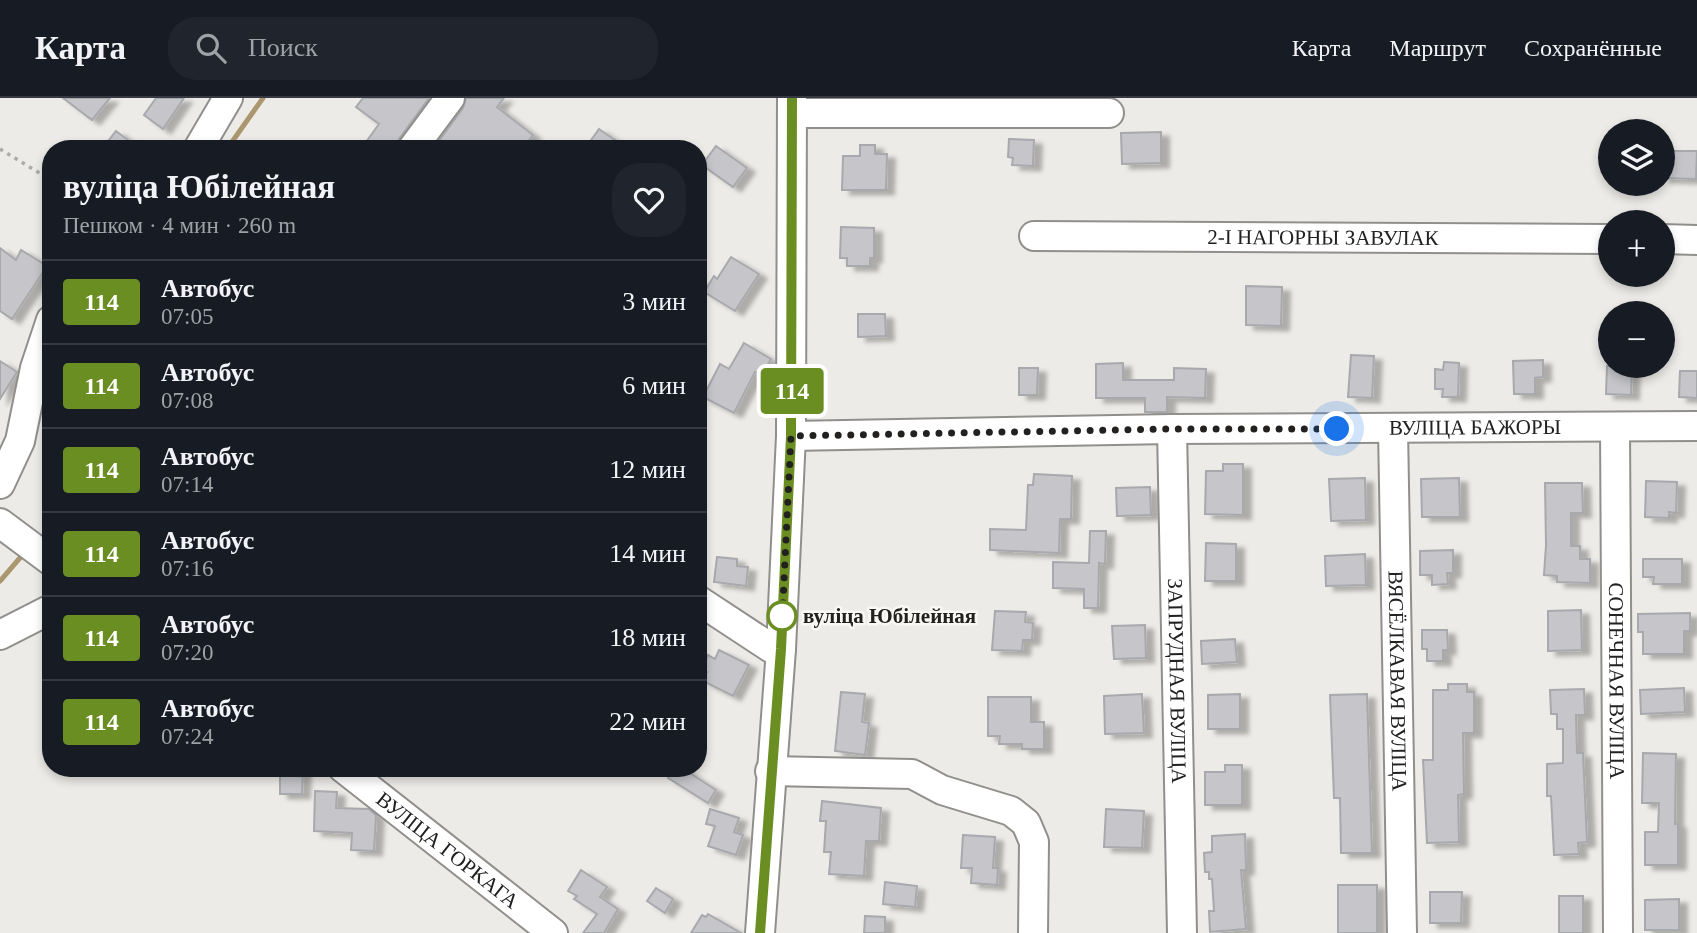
<!DOCTYPE html>
<html lang="ru">
<meta charset="utf-8">
<style>
:root{--surface:#171b24;--page:#20242c;--text:#f1f3f6;--muted:#9ea1a6;--line:#363941}
body{margin:0;font-family:Georgia,serif;background:var(--page);color:var(--text);height:100vh;display:flex;flex-direction:column;font-size:26px;white-space:nowrap}
*{box-sizing:border-box;margin:0}
p{font-size:23px;color:var(--muted)}
.icon{flex:none;width:38px;height:38px;fill:none;stroke:currentColor;stroke-width:2;stroke-linecap:round;stroke-linejoin:round}
.map{position:relative;flex:1;overflow:hidden}
.panel{position:absolute;left:42px;top:42px;width:665px;height:637px;display:flex;flex-direction:column;background:var(--surface);border-radius:28px;box-shadow:0 4px 10px #0003}
.panel>*{flex:none}
.badge{padding:0 14px;border-radius:5px;font-size:24px;line-height:46px}
.tools{position:absolute;left:1598px;top:21px;display:grid;gap:14px}
.tools a{display:grid;place-items:center;width:77px;height:77px;border-radius:50%;background:var(--surface);box-shadow:0 4px 10px #0003;font-size:35px}
.you{position:absolute;width:35px;height:35px;margin:-18px;border:5px solid #fff;border-radius:50%;background:#1a73e8;box-shadow:0 0 0 10px #1a73e833}
.map>.badge{position:absolute;translate:-50% -50%;box-shadow:0 0 0 4px #fff}
.round{display:grid;place-items:center;flex:none;width:74px;height:74px;border-radius:28px;background:var(--page)}
.summary{display:flex;align-items:center;justify-content:space-between;height:119px;padding:0 21px}
h1{font-size:33px;font-weight:600;line-height:52px}
ul{padding:0;list-style:none}
li{display:flex;align-items:center;gap:21px;height:84px;padding:0 21px;border-top:2px solid var(--line)}
li div{flex:1}
li b{display:block;font-size:26px}
li em{font-style:normal}
li .badge{min-width:77px;font-weight:700;text-align:center}
header{display:flex;align-items:center;gap:42px;box-sizing:border-box;height:98px;padding:0 35px;background:var(--surface);border-bottom:2px solid var(--line)}
header strong{font-size:33px}
nav{display:flex;gap:38px;margin-inline-start:auto;font-size:24px}
.search{width:490px;height:63px;background:var(--page);display:flex;align-items:center;gap:18px;box-sizing:border-box;padding:0 24px;border-radius:28px;color:var(--muted);font-size:26px}
.map>svg:first-child{display:block}
.lines{fill:none;stroke-linecap:round;stroke-linejoin:round}
.stream{stroke:#ab976f;stroke-width:5}
.building{fill:#c5c5ca;stroke:#a8a9ad;stroke-width:2;filter:url(#shadow)}
.minor-casing{stroke:#918f8c;stroke-width:32}
.path{stroke:#adaba8;stroke-width:3.5;stroke-dasharray:3.5 5;stroke-linecap:butt}
.minor{stroke:#fff;stroke-width:28}
.line-casing{stroke:#fff;stroke-width:16}
.line{stroke:#6b8e23;stroke-width:10}
.walk{stroke:#222120;stroke-width:7;stroke-dasharray:0 12.6}
.stop-dot{fill:#fff;stroke:#6b8e23;stroke-width:3.5}
.labels{text-anchor:middle;stroke-width:5;stroke-linejoin:round;paint-order:stroke}
.street-label{font-size:21px;fill:#222120;stroke:#faf8f4}
.stop-label{font-size:21px;font-weight:bold;fill:#222120;stroke:#faf8f4;text-anchor:start}
</style>
<header>
<strong>Карта</strong>
<div class="search"><svg class="icon" aria-label="search" viewBox="0 0 24 24"><circle cx="10" cy="10" r="6"/><path d="M15 15l6 6"/></svg>Поиск</div>
<nav><a>Карта</a><a>Маршрут</a><a>Сохранённые</a></nav>
</header>
<div class="map">
<svg width="1697" height="835" viewBox="0 0 1697 835">
<defs>
<filter id="shadow"><feDropShadow dx="8" dy="4.5" stdDeviation="2" flood-color="#0004"/></filter>
</defs>
<rect width="100%" height="100%" fill="#edebe7"/>
<g class="lines">
<g class="stream">
<polyline points="227,51 263,0"/>
<polyline points="45,431 51,407"/>
<polyline points="0,483 25,454"/>
</g>
</g>
<g class="building">
<polygon points="63,0 110,0 92,22"/>
<polygon points="156,0 184,0 163,31 144,17"/>
<polygon points="363,0 429,0 399,41 396,51 361,51 379,26 356,9"/>
<polygon points="466,0 504,0 497,9 533,37 522,51 433,51 463,10"/>
<polygon points="599,31 628,51 597,51 589,45"/>
<polygon points="116,33 140,51 102,51"/>
<polygon points="1161,34 1161,65 1122,66 1121,35"/>
<polygon points="1009,41 1034,42 1033,68 1012,67 1013,60 1008,59"/>
<polygon points="860,47 875,47 875,56 887,56 886,92 842,92 843,58 860,58"/>
<polygon points="716,48 747,70 733,89 702,67"/>
<polygon points="1662,53 1697,53 1696,81 1662,80"/>
<polygon points="841,129 874,130 874,160 870,160 870,168 847,168 847,160 840,160"/>
<polygon points="0,150 16,162 21,152 47,168 12,221 0,213"/>
<polygon points="731,159 759,176 735,213 704,194 714,178 717,181"/>
<polygon points="1246,188 1282,189 1281,228 1246,227"/>
<polygon points="858,216 885,216 886,238 858,239"/>
<polygon points="744,245 771,261 762,278 755,274 734,315 703,299 720,266 729,271"/>
<polygon points="1351,257 1374,258 1372,300 1348,299"/>
<polygon points="1543,262 1543,279 1535,280 1535,296 1514,296 1513,263"/>
<polygon points="0,263 17,274 0,301"/>
<polygon points="1444,264 1459,265 1458,299 1442,299 1443,291 1435,291 1435,271 1443,272"/>
<polygon points="1123,265 1123,282 1174,282 1174,270 1206,271 1205,300 1167,299 1167,314 1145,314 1145,300 1096,300 1096,266"/>
<polygon points="1607,268 1632,268 1631,297 1606,296"/>
<polygon points="1019,270 1038,270 1037,297 1019,297"/>
<polygon points="1680,273 1697,273 1697,300 1679,299"/>
<polygon points="1223,366 1243,366 1243,417 1205,416 1206,373 1223,373"/>
<polygon points="1034,376 1072,378 1071,421 1060,421 1059,455 990,452 990,431 1026,432 1028,387 1033,387"/>
<polygon points="1365,380 1366,422 1331,423 1329,381"/>
<polygon points="1459,380 1460,419 1422,419 1421,381"/>
<polygon points="1646,383 1677,384 1676,415 1669,414 1669,420 1645,419"/>
<polygon points="1545,385 1582,385 1583,415 1571,415 1571,448 1580,448 1580,461 1590,461 1590,485 1557,484 1557,478 1544,477 1546,447"/>
<polygon points="1150,389 1151,417 1117,418 1116,390"/>
<polygon points="1090,433 1106,433 1105,466 1099,465 1098,510 1084,510 1084,491 1053,490 1053,464 1089,465"/>
<polygon points="1206,445 1236,446 1236,483 1205,483"/>
<polygon points="1453,452 1453,475 1447,475 1448,486 1432,487 1432,477 1420,477 1420,453"/>
<polygon points="1365,456 1366,487 1326,488 1325,458"/>
<polygon points="717,459 737,461 737,468 748,469 746,488 714,484"/>
<polygon points="1643,461 1682,461 1682,486 1653,486 1654,479 1643,479"/>
<polygon points="1581,512 1582,552 1548,553 1548,513"/>
<polygon points="995,513 1026,514 1025,524 1033,525 1032,542 1023,542 1022,553 992,552"/>
<polygon points="1690,515 1690,533 1684,533 1684,556 1643,556 1643,534 1638,534 1638,516"/>
<polygon points="1145,527 1146,560 1114,561 1112,528"/>
<polygon points="1422,532 1447,532 1448,552 1443,552 1443,563 1427,563 1427,551 1422,551"/>
<polygon points="1235,541 1237,564 1202,566 1201,543"/>
<polygon points="719,552 749,567 733,598 703,583 707,574 701,571 708,557 715,561"/>
<polygon points="1448,586 1467,586 1467,594 1474,594 1474,635 1463,635 1464,696 1458,697 1459,744 1427,745 1423,662 1433,662 1433,592 1448,592"/>
<polygon points="1684,590 1685,614 1641,616 1640,592"/>
<polygon points="1584,591 1585,617 1576,617 1577,655 1583,655 1587,744 1578,745 1579,756 1554,757 1551,698 1547,698 1547,666 1563,665 1563,631 1557,631 1557,616 1551,616 1550,592"/>
<polygon points="841,594 865,596 862,624 869,625 865,657 835,653"/>
<polygon points="1142,596 1144,635 1105,636 1104,598"/>
<polygon points="1240,596 1240,631 1208,631 1208,597"/>
<polygon points="1367,596 1372,755 1341,755 1340,700 1334,700 1330,597"/>
<polygon points="988,599 1031,599 1031,624 1044,624 1044,651 1022,651 1022,646 999,646 1000,638 988,638"/>
<polygon points="1643,655 1676,656 1675,726 1678,726 1678,767 1645,767 1645,734 1658,734 1659,705 1642,705"/>
<polygon points="1225,667 1242,667 1242,707 1205,707 1205,674 1225,674"/>
<polygon points="280,670 303,670 302,696 280,696"/>
<polygon points="674,670 682,670 716,692 708,705 668,680"/>
<polygon points="315,693 337,694 336,710 369,711 376,717 374,753 351,752 352,735 314,733"/>
<polygon points="822,703 881,710 879,743 866,743 864,778 829,776 831,754 824,754 826,723 820,723"/>
<polygon points="710,711 739,720 734,734 743,737 736,757 708,748 715,728 706,726"/>
<polygon points="1106,711 1144,713 1142,750 1104,749"/>
<polygon points="1245,736 1246,772 1241,772 1246,831 1210,834 1209,813 1214,813 1212,781 1209,781 1209,774 1205,774 1204,755 1212,754 1212,738"/>
<polygon points="963,737 995,739 993,770 998,770 997,787 971,785 972,770 961,770"/>
<polygon points="581,772 607,789 600,799 618,811 604,835 583,835 597,816 574,801 577,798 568,793"/>
<polygon points="885,784 917,788 915,809 883,806"/>
<rect x="1338" y="787" width="39" height="48"/>
<polygon points="656,790 673,801 665,815 647,803"/>
<polygon points="1430,794 1462,794 1461,825 1430,825"/>
<rect x="1559" y="798" width="24" height="37"/>
<polygon points="1679,801 1679,832 1645,832 1645,802"/>
<polygon points="708,816 741,835 691,835 702,817 706,819"/>
<polygon points="865,818 885,819 885,835 864,835"/>
</g>
<g class="lines">
<g class="minor-casing">
<g id="minor">
<polyline points="792,15 1109,15"/>
<polyline points="198,51 228,0"/>
<polyline points="412,51 450,0"/>
<path id="s1" d="M1034 138 1610 141"/>
<polyline points="1662,141 1697,142"/>
<path id="s2" d="M1615 329 1618 835"/>
<path id="s3" d="M1172 331 1182 835"/>
<path id="s4" d="M1393 331 1402 835"/>
<path id="s5" d="M791 338 1172 331 1697 328"/>
<polyline points="0,386 20,343 35,270 51,222"/>
<polyline points="0,425 51,463"/>
<polyline points="698,502 771,550 781,551"/>
<polyline points="0,537 51,511"/>
<path id="s6" d="M343 670 553 835"/>
<polyline points="770,673 912,676 942,692 1011,713 1026,725 1034,744 1033,835"/>
<polyline points="760,835 781,551 791,338 792,0"/>
</g>
</g>
<polyline class="path" points="0,51 51,82"/>
<use href="#minor" class="minor"/>
</g>
<g class="lines">
<g class="line-casing">
<polyline id="line" points="760,835 781,551 791,338 792,0"/>
</g>
<use href="#line" class="line"/>
<polyline class="walk" points="782,518 782,524 791,338 1172,331 1337,331"/>
</g>
<circle class="stop-dot" cx="782" cy="518" r="14"/>
<g class="labels">
<g class="street-label">
<text dy="7" stroke="none"><textPath href="#s1" startOffset="289">2-І НАГОРНЫ ЗАВУЛАК</textPath></text>
<text dy="7" stroke="none"><textPath href="#s5" startOffset="684">ВУЛІЦА БАЖОРЫ</textPath></text>
<text dy="7" stroke="none"><textPath href="#s2" startOffset="254">СОНЕЧНАЯ ВУЛІЦА</textPath></text>
<text dy="7" stroke="none"><textPath href="#s3" startOffset="252">ЗАПРУДНАЯ ВУЛІЦА</textPath></text>
<text dy="7" stroke="none"><textPath href="#s4" startOffset="252">ВЯСЁЛКАВАЯ ВУЛІЦА</textPath></text>
<text dy="7" stroke="none"><textPath href="#s6" startOffset="133">ВУЛІЦА ГОРКАГА</textPath></text>
</g>
<g class="stop-label">
<text x="803" y="525">вуліца Юбілейная</text>
</g>
</g>
</svg>
<div class="tools">
<a><svg class="icon" aria-label="layers" viewBox="0 0 24 24"><path d="M12 4l9 5-9 5-9-5zM3 14l9 5 9-5"/></svg></a>
<a>+</a>
<a>−</a>
</div>
<div class="you" style="left:1337px;top:331px"></div>
<b class="badge" style="left:792px;top:293px;background:#6b8e23;color:#fff">114</b>
<section class="panel">
<div class="summary"><div><h1>вуліца Юбілейная</h1><p>Пешком · 4 мин · 260 m</p></div><a class="round"><svg class="icon" aria-label="heart" viewBox="0 0 24 24"><path d="M12 20l-8-8c-3-5 5-10 8-4 3-6 11-1 8 4z"/></svg></a></div>
<ul>
<li><span class="badge" style="background:#6b8e23;color:#fff">114</span><div><b>Автобус</b><p>07:05</p></div><em>3 мин</em></li>
<li><span class="badge" style="background:#6b8e23;color:#fff">114</span><div><b>Автобус</b><p>07:08</p></div><em>6 мин</em></li>
<li><span class="badge" style="background:#6b8e23;color:#fff">114</span><div><b>Автобус</b><p>07:14</p></div><em>12 мин</em></li>
<li><span class="badge" style="background:#6b8e23;color:#fff">114</span><div><b>Автобус</b><p>07:16</p></div><em>14 мин</em></li>
<li><span class="badge" style="background:#6b8e23;color:#fff">114</span><div><b>Автобус</b><p>07:20</p></div><em>18 мин</em></li>
<li><span class="badge" style="background:#6b8e23;color:#fff">114</span><div><b>Автобус</b><p>07:24</p></div><em>22 мин</em></li>
</ul>
</section>
</div>
